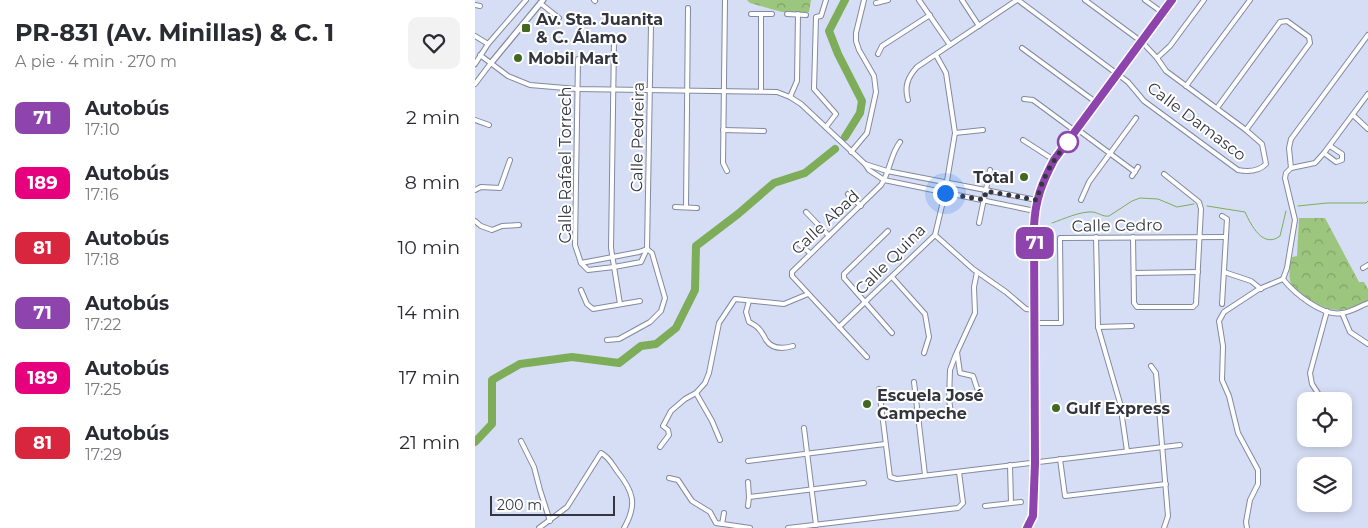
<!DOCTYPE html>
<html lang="es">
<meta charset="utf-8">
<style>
:root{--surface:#fff;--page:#f2f2f3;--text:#2b2b33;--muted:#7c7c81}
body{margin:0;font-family:Montserrat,sans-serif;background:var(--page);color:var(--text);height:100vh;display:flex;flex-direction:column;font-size:19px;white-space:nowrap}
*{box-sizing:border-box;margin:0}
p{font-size:16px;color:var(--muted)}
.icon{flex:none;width:28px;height:28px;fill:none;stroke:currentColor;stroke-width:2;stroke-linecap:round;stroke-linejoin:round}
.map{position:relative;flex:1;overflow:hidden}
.side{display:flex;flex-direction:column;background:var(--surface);width:475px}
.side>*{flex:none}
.badge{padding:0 10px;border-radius:8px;font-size:18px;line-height:32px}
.buttons{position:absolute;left:822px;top:392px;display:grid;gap:10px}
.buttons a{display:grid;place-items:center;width:55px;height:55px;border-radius:10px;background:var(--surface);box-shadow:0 2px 8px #0003;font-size:25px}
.scale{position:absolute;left:15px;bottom:12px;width:125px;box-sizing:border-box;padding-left:5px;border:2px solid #33363f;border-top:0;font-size:14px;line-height:18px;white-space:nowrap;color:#33363f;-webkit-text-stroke:4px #fff;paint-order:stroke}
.you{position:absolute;width:25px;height:25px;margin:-12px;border:4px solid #fff;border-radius:50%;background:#1a73e8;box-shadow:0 0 0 8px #1a73e833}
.map>.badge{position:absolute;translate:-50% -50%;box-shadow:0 0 0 2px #fff}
.round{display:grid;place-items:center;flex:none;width:52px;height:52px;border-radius:10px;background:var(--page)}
.headline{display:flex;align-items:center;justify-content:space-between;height:85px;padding:0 15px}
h1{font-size:24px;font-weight:700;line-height:38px}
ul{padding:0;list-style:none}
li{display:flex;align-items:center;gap:15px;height:65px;padding:0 15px}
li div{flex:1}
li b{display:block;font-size:19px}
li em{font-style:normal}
li .badge{min-width:55px;font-weight:700;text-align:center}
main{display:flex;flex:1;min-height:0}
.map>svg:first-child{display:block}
.park{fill:url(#park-crowns)}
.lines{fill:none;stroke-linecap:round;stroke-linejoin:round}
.stream{stroke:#7ead59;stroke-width:1}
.river{stroke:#7ead59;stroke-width:8}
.minor-casing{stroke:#838aa0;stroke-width:6}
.tertiary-casing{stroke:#838aa0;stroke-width:7}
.minor{stroke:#fff;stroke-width:4}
.tertiary{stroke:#fff;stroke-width:4.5}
.line-casing{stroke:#fff;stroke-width:11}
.line{stroke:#8e44ad;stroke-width:8}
.walk{stroke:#33363f;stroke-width:5;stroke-dasharray:0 9}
.poi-dot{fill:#436821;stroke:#fff;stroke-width:2}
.stop-dot{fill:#fff;stroke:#8e44ad;stroke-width:2.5}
.labels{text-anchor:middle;stroke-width:4;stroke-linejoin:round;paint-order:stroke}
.poi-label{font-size:16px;font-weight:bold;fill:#33363f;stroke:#fff;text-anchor:start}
.street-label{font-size:16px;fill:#33363f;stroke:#fff}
</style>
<main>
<section class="side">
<div class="headline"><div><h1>PR-831 (Av. Minillas) &amp; C. 1</h1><p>A pie · 4 min · 270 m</p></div><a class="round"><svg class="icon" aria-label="heart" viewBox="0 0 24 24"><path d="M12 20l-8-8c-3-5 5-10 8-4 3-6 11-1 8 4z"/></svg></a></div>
<ul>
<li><span class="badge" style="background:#8e44ad;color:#fff">71</span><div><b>Autobús</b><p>17:10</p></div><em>2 min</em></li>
<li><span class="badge" style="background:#e6007e;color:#fff">189</span><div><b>Autobús</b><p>17:16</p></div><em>8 min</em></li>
<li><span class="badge" style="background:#d7263d;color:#fff">81</span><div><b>Autobús</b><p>17:18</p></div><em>10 min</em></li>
<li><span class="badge" style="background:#8e44ad;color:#fff">71</span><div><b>Autobús</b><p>17:22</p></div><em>14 min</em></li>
<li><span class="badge" style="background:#e6007e;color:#fff">189</span><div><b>Autobús</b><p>17:25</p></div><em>17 min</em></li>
<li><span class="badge" style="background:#d7263d;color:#fff">81</span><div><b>Autobús</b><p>17:29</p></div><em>21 min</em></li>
</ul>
</section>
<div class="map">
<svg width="893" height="528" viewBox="0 0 893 528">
<defs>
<pattern id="park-crowns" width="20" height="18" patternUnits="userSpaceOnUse" patternTransform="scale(1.25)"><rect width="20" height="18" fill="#9cc67d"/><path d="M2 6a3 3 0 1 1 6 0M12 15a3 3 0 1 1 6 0" fill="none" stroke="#80a268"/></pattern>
</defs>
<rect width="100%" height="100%" fill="#d6def5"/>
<g class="park">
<polygon points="272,0 336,0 334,12 307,12 275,3"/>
<path d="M824 218H850L884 282H889L893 289V301C884 304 873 310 863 310 850 310 822 296 816 284 813 276 815 265 817 257L822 256Z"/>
</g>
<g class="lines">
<g class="stream">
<path d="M732 206 770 212C776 225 788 249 805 236L811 211"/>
<polyline points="823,206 852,203 891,203 893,201"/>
<path d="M577 223C589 219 605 211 618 212 624 213 628 217 634 216L657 201 665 198 683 199 702 207 719 204"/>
</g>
<g class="river">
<polyline points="370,0 354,31 363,54 387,101 385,113 370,137"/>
<polyline points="0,442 17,424 17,380 45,364 97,357 144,363 166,346 181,344 201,328 220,290 221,246 263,214 299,183 330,173 360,149"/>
</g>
<g class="minor-casing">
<g id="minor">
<polyline points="119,0 120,1"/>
<polyline points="250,0 248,163 252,171"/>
<polyline points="444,0 475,45"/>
<polyline points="487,0 504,26"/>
<path d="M543 0 653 82 669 101 763 170C773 172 784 171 791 164L787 144 771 130 691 71 682 58 667 42 610 0"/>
<polyline points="670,0 688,13"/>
<polyline points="65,3 84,18"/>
<polyline points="401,3 413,0"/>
<polyline points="0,5 5,6"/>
<polyline points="276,14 297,14"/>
<polyline points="312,14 331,15"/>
<polyline points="0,36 13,44"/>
<polyline points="139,41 136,248 145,304"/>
<polyline points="547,48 622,103"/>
<polyline points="403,54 407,46 455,15"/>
<polyline points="5,55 33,76 55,85 102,89 302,92 315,97 326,104 390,164 394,170 409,180 560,211"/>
<polyline points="682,58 695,46 729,0"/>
<polyline points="103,59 100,245 106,263 164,252 172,249"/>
<polyline points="0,64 13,44 51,0"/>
<polyline points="0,84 16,63"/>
<polyline points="711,86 775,0"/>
<polyline points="286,91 286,14"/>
<polyline points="315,97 322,81 323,14"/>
<polyline points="549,99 558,100 600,131"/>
<path d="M433 100C429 86 433 77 442 67L542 0"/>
<polyline points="742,108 805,22 812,21 834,37 835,43 771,130"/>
<polyline points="878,115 893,129"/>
<polyline points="0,120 14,125"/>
<polyline points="351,127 361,114 339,89 341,17 346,16 351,0"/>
<polyline points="602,129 660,172"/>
<polyline points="248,130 289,131"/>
<polyline points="480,133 508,130"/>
<polyline points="548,140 579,160"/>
<polyline points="376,152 392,133 401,92 399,76 384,50 381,41 381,33 389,0"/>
<polyline points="849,153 861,162 867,160 867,154 855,146"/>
<polyline points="390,164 412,171 562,200"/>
<polyline points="816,168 814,148 816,139 893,35"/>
<polyline points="816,168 840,163 849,153 893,94"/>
<polyline points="657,176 663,167"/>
<polyline points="0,190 6,187 25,188 35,160"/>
<polyline points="373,194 386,206"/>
<polyline points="606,200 614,182 661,118"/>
<polyline points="200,207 222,208"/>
<polyline points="211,207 213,8"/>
<polyline points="331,212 354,236"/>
<polyline points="747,216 752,219 747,304"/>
<polyline points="0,221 6,226 17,230 27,226 44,225"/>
<polyline points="504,223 515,170"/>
<polyline points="413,231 369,274 369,278 417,333"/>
<polyline points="460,235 498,269 531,292 551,309 560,310"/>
<polyline points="621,237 623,327 645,403 652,451"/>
<polyline points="658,237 659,303 662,307 718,307 721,304 726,209 724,202 689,174"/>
<polyline points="324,244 335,253"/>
<polyline points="106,263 113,270 139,267 166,262 172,249 176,25"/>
<polyline points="888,268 893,265"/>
<polyline points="749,272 776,281 786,289"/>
<polyline points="659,273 723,272"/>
<polyline points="417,277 450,314 454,337 449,353"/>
<polyline points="808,279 812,268 820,220 810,178 811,173 816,168"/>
<path d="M808 279C819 293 848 317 867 313 876 312 885 306 893 303"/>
<polyline points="106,290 112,304 118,309 165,301"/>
<path d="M274 301 271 312 274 322C278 324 282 326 284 329 287 332 289 336 291 340 297 349 308 349 318 346"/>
<polyline points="867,313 875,332 893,344"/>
<polyline points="560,323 586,323 585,238 751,237"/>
<polyline points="364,327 460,235 470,193 480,133 471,73 461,55"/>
<polyline points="623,327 657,326"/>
<polyline points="132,340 144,339 175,322 186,311 190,298 177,253 172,249"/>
<path d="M392 357 317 276V272L406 185C415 172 415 155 425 142"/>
<polyline points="676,366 681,373 693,516 689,528"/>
<polyline points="439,382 450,475"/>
<polyline points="502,388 498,376 485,373 482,352 500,313 499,287 502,272"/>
<polyline points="404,389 415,477 422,479 705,445"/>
<polyline points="221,393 237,421 245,440"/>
<polyline points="848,401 837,384 835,373 852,311"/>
<polyline points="476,412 474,400 475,370 481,354"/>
<polyline points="329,428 341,525"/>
<polyline points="46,441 59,467 65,490 75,521"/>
<polyline points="185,447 194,435 193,430 188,426 196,411 210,399 221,393 230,383 234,373 244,323 260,299 309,304 333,294"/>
<polyline points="585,459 590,496 691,484"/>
<polyline points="273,461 410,444"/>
<polyline points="535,465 536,503"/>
<polyline points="194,478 203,480 217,501 235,512 241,523 275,528"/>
<polyline points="274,497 389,483"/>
<polyline points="273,506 274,497 273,482"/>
<polyline points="510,506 546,502"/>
<polyline points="247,524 249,513"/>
<path d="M64 528 92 507 126 453C134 457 137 464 142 471 158 491 163 504 149 528"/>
<polyline points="313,528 483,508 488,503 484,472"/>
<polyline points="772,528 771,522 775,500 783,484 783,470 763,433 754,396 747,380 748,346 744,321 749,312 784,289 808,279"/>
</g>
</g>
<g class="tertiary-casing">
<g id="tertiary">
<polyline points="16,63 68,0"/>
<path d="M552 528 558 516 560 463 559 227C560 200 567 183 579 160L697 0"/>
</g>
</g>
<use href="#minor" class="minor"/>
<use href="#tertiary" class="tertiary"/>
</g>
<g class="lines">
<g class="line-casing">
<path id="line" d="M552 528 558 516 560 463 559 227C560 200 567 183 579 160L697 0"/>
</g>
<use href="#line" class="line"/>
<path class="walk" d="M470 193 509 200 511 191 562 200C566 180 579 158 593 142"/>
</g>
<g class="poi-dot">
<rect x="46" y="23" width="10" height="10" rx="2.5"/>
<circle cx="43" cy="58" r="5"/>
<circle cx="549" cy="177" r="5"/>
<circle cx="392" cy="404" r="5"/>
<circle cx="581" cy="408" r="5"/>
</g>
<circle class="stop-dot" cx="593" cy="142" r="10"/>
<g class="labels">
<g class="poi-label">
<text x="61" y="25">Av. Sta. Juanita<tspan x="61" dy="18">&amp; C. Álamo</tspan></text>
<text x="53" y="64">Mobil Mart</text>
<text x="539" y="183" text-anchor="end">Total</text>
<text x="402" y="401">Escuela José<tspan x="402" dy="18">Campeche</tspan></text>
<text x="591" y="414">Gulf Express</text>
</g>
<g class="street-label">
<text transform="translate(722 121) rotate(37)" y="6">Calle Damasco</text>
<text transform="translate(162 137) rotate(-89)" y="6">Calle Pedreira</text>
<text transform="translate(90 165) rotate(-90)" y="6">Calle Rafael Torrech</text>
<text transform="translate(350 222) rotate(-43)" y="6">Calle Abad</text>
<text transform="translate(642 225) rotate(-1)" y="6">Calle Cedro</text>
<text transform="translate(415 259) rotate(-45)" y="6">Calle Quina</text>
</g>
</g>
</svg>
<div class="buttons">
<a><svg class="icon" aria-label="locate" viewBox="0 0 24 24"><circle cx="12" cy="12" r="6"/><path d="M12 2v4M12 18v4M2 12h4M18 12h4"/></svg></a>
<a><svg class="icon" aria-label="layers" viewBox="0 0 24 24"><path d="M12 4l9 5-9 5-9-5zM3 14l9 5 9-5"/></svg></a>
</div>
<div class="scale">200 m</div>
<div class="you" style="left:470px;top:193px"></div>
<b class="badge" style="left:560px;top:243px;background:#8e44ad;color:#fff">71</b>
</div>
</main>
